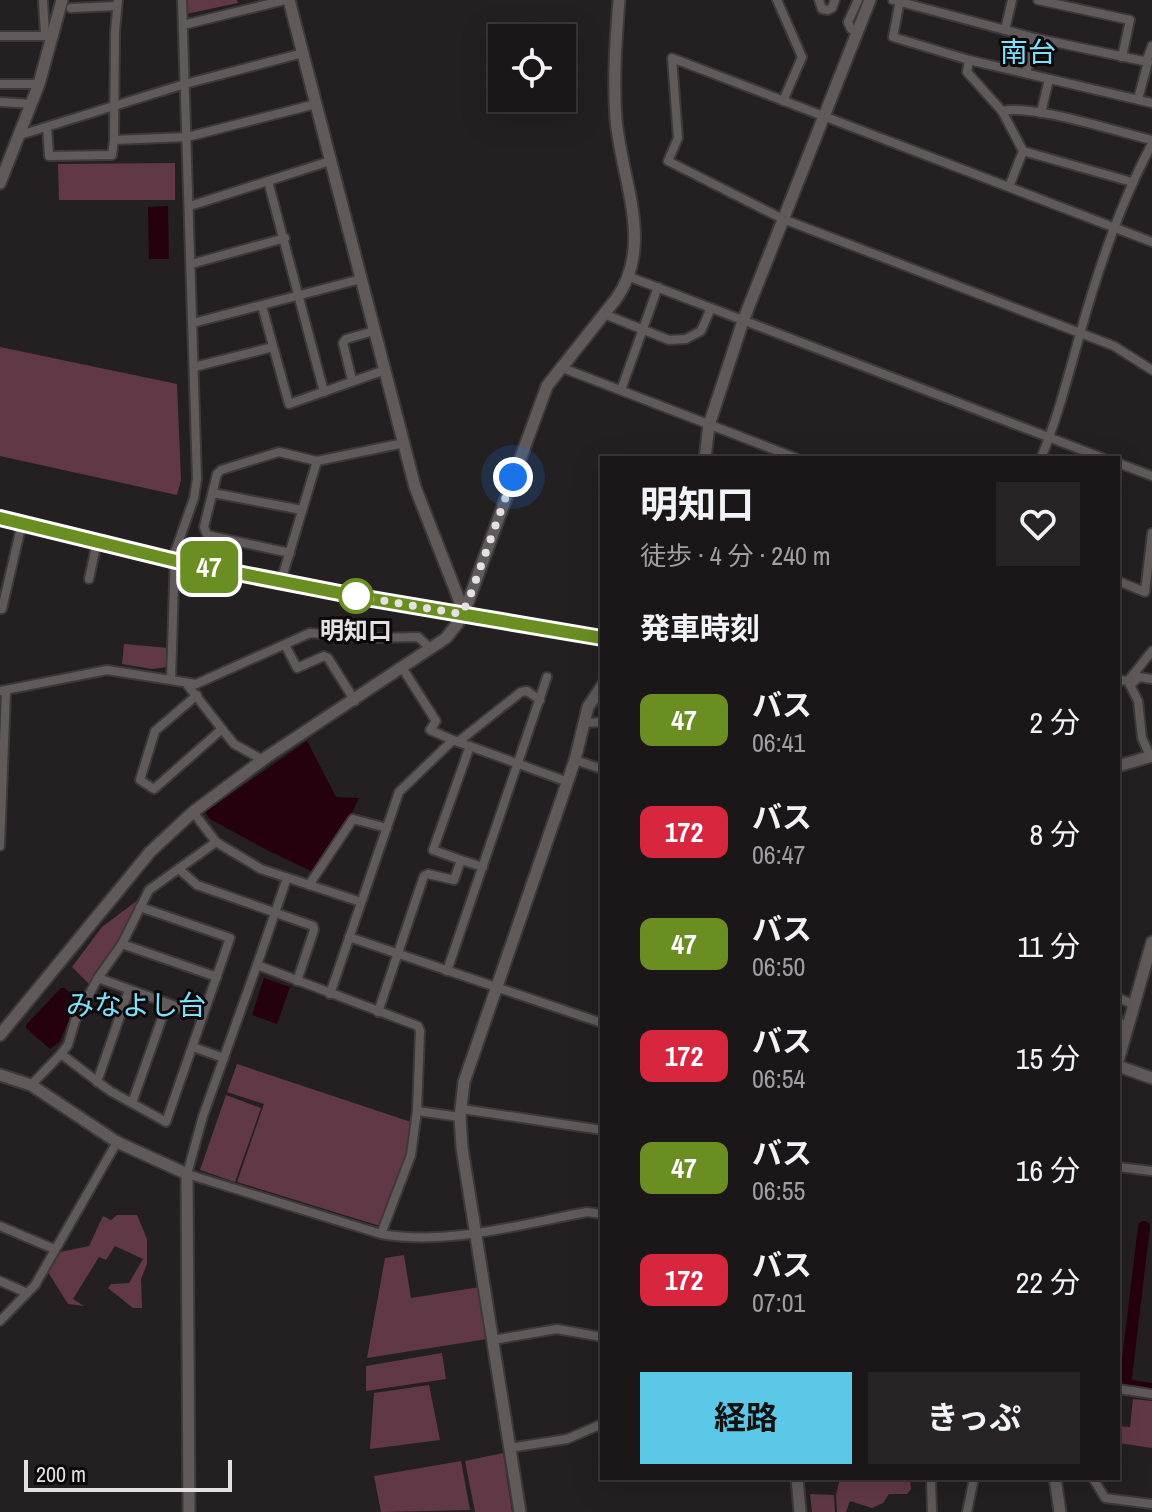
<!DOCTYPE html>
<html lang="ja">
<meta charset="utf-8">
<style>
:root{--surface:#1b1718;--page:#282425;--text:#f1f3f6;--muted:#a09fa2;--line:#393637;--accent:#5ac8e6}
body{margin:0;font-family:"Archivo Narrow","Noto Sans JP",sans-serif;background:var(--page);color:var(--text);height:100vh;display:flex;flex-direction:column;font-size:30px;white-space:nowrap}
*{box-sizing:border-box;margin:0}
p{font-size:26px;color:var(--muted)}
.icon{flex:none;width:44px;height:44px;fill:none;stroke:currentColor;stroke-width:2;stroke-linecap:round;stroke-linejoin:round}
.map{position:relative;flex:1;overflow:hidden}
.details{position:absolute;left:600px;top:456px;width:520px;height:1024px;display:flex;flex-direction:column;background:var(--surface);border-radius:0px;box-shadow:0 8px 32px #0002,0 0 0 2px var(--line)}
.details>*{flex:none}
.badge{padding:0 16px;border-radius:12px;font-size:28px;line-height:52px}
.controls{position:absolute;left:488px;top:24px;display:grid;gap:16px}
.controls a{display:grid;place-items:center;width:88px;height:88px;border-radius:0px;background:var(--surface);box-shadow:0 8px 32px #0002,0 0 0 2px var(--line);font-size:40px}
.scale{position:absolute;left:24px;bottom:20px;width:208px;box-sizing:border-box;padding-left:8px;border:4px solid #e5e1e2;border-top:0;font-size:22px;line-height:28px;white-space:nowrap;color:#e5e1e2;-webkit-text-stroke:6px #0b090a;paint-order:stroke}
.you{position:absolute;width:40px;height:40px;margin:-20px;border:6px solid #fff;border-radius:50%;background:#1a73e8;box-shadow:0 0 0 12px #1a73e833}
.map>.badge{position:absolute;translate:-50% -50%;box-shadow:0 0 0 4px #fff}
h2{padding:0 40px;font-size:30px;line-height:72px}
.round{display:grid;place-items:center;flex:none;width:84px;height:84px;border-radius:0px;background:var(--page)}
.headline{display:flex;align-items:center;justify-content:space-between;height:136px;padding:0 40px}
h1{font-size:38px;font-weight:700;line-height:60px}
.button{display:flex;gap:16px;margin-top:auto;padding:16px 40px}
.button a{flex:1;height:92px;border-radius:0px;background:var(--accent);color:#111;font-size:32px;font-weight:700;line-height:92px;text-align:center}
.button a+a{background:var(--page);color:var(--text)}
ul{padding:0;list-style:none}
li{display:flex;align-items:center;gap:24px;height:112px;padding:0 40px}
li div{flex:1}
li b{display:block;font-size:30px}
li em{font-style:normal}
li .badge{min-width:88px;font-weight:700;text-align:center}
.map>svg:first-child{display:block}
.green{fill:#613946}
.water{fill:#25000d}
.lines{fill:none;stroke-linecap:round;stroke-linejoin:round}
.river{stroke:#25000d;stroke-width:12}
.street-casing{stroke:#3d393a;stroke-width:12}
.secondary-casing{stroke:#3d393a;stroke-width:15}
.street{stroke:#605a5b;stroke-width:8}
.secondary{stroke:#605a5b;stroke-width:11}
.line-casing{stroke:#fff;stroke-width:18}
.line{stroke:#6b8e23;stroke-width:12}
.walk{stroke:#e5e1e2;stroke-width:8;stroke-dasharray:0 14.4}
.stop-dot{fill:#fff;stroke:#6b8e23;stroke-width:4}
.labels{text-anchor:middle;stroke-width:6;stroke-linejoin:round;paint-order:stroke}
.stop-label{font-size:24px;font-weight:bold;fill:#e5e1e2;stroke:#0b090a}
.quarter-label{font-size:28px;fill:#7ee0fc;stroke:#0b090a}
</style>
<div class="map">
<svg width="1152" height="1512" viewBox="0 0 1152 1512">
<rect width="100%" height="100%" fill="#241f20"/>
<g class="green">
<polygon points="186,0 237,0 238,3 186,14"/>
<polygon points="175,163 175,200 59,200 58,164"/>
<polygon points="0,347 177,384 181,480 177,495 0,456"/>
<polygon points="124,644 169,648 167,667 152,669 122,664"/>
<polygon points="142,897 118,942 90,985 72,967 102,927"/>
<polygon points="237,1064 411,1122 406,1154 380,1226 237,1182 264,1104 227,1092"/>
<polygon points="226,1095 261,1108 235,1182 200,1170"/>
<polygon points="117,1215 137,1215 147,1239 147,1264 141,1279 142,1308 133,1308 108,1288 111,1284 129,1283 143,1259 115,1246 106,1260 99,1257 73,1299 84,1306 68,1304 48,1272 60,1252 89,1246 103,1216 111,1220"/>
<polygon points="404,1255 411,1298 480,1287 487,1339 367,1358 385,1258"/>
<polygon points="442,1353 446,1379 366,1391 366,1366"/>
<polygon points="429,1385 440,1440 370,1449 374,1393"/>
<polygon points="1133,1399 1152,1401 1152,1448 1118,1443 1118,1426 1130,1427"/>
<polygon points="503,1453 512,1512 475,1512 465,1461"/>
<polygon points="461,1461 470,1510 381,1512 374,1476"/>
<polygon points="840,1478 910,1478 911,1489 907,1494 889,1494 883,1503 872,1508 850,1501 846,1512 837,1512 836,1495"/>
<polygon points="810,1494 834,1495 835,1512 812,1512"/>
</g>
<g class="water">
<polygon points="168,206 169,259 149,259 148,207"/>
<polygon points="307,741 336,797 359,798 347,823 313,872 265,849 210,819 205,812"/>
<polygon points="264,978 290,987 277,1024 252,1015"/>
<polygon points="61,988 65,988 77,1001 60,1041 50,1049 26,1028 26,1025"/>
</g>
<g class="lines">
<polyline class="river" points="1144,1227 1125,1385 1152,1389"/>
<g class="street-casing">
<g id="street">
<polyline points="43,0 45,35"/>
<polyline points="118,0 115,32 114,140 187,137 316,104"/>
<polyline points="777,0 802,57 783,101"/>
<polyline points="819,0 822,9 828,10 832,8 835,0"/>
<polyline points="893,0 1035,38 1148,62 1138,99"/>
<polyline points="900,0 893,37 969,60 1152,103"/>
<polyline points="1038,0 1130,20 1122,57"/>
<polyline points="71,8 117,6"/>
<polyline points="183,25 285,0"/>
<polyline points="1005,30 1012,0"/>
<polyline points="856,31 851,29 848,22 858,0"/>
<polyline points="0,36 54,36"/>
<polyline points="969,60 967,72 1002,111 1023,151 1009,187"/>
<polyline points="1146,62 1152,46"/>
<polyline points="1026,73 1035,38"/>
<polyline points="0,84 39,84"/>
<polyline points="0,102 32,104"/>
<path d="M1002 111C1033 104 1118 132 1152 140"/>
<polyline points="1041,113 1049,79"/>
<polyline points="47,127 49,156 112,155 114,140"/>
<polyline points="20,135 185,84 303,53"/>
<polyline points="1023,151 1132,182"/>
<polyline points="268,181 324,392"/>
<polyline points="190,206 330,161"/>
<polyline points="1152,242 672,58 678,138 668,161 783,219 1114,346 1152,370"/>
<polyline points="191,264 285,238"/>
<polyline points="630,277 1103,458"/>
<polyline points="262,306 289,404 385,370"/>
<polyline points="604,314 669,340 686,339 701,331 711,308"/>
<polyline points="193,323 361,279"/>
<polyline points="194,367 273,347"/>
<polyline points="560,367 796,458"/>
<polyline points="352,380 343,343 346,339 374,331"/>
<polyline points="621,390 658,287"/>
<path d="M1041 458C1058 417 1068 376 1080 334 1098 269 1120 203 1152 144"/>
<polyline points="1118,463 1152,476"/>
<polyline points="213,493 302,510"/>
<polyline points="290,553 207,535 204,527 217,474 221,470 279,452 317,461"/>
<polyline points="89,579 97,542"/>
<polyline points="281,581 317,461 404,443"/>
<polyline points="1118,581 1145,592 1152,533"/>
<polyline points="0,609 2,609 22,523"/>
<polyline points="285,645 297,668 324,656 328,658 355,701"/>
<polyline points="403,669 436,721 430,730 453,740"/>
<polyline points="171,680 175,552 194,498 197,479 182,0"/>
<polyline points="1118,680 1128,681 1138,701 1142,738 1150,756"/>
<polyline points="1128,681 1152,651"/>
<polyline points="186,683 222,729 154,789 140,780 155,731 197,695"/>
<polyline points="1130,685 1139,677 1152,679"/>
<polyline points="0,691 107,670 196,684 310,633 373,638 418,637 430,648"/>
<polyline points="583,723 602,722"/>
<polyline points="222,729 234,744 263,760"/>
<polyline points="458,742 521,692 527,691 540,700"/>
<polyline points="575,760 602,769"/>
<polyline points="193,812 216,842 261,869 361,902"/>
<polyline points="0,846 6,691"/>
<polyline points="461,860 483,867"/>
<polyline points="179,869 197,885 313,926 314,930 297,981"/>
<polyline points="309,885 353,819 387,828"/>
<polyline points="140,907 230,938 166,1122 110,1091 61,1054 68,1045 75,1021 98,978 122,944 149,890 216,842"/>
<polyline points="349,937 602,1023"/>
<polyline points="122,944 217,977"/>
<polyline points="257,965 287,878"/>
<polyline points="447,971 547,677"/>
<polyline points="98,978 203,1016"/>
<polyline points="330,994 399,792 453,740 568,782"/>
<polyline points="1118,998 1133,1004"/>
<polyline points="378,1012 424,876 428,874 454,880 461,860 433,850 470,746"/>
<polyline points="1118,1019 1126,1032"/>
<polyline points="193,1047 224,1058"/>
<polyline points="97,1082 129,990"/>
<polyline points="31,1085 61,1054"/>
<polyline points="132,1103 167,1004"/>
<polyline points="462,1109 602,1130"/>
<polyline points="417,1111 460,1117"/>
<polyline points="1118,1167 1152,1171"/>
<polyline points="0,1226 54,1249"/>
<path d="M381 1234 411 1155 417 1111 420 1031 418 1026 257 965 203 1116 187 1174 381 1234C448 1246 521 1224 587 1212L602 1214"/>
<polyline points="0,1281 27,1293"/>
<polyline points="0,1321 35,1285 117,1142"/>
<polyline points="493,1340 557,1329 602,1337"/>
<polyline points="1118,1389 1152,1394"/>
<polyline points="509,1448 567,1439 602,1424"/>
<polyline points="931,1478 932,1512"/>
<polyline points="1093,1478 1105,1498 1152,1504"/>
<polyline points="967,1512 974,1478"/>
</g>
</g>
<g class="secondary-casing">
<g id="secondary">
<polyline points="289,0 415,487 460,602 461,614"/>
<polyline points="0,183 39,84 62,0"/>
<polyline points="705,458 709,425 743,321 870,0"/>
<polyline points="0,518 176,561 360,597 602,638"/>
<polyline points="1118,766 1152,756"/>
<path d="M0 1035 150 852 193 812 268 756 446 638 458 623 468 602 547 386 616 299C655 245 621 179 616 119 613 79 616 39 619 0"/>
<polyline points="1118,1061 1152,942"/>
<polyline points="1118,1066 1152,1078"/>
<polyline points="0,1075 31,1085 117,1142 187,1174 189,1512"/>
<polyline points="797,1478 800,1512"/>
<polyline points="1055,1478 1060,1512"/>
<polyline points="520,1512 462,1148 460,1117 464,1082 575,760 588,707 602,686"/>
</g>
</g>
<use href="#street" class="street"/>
<use href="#secondary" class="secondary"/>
</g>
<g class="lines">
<g class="line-casing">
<polyline id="line" points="0,518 176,561 360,597 602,638"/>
</g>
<use href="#line" class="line"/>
<polyline class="walk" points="356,596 461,614 468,602 513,477"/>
</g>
<circle class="stop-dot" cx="356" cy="596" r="16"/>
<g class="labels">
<g class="stop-label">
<text x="356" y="639">明知口</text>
</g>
<g class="quarter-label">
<text x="1028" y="62">南台</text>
<text x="136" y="1015">みなよし台</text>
</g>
</g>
</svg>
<div class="controls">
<a><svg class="icon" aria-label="locate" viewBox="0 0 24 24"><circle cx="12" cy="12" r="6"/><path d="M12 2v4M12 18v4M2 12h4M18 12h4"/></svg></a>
</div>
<div class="scale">200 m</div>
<div class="you" style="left:513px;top:477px"></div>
<b class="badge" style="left:209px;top:567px;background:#6b8e23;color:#fff">47</b>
<section class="details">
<div class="headline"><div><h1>明知口</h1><p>徒歩 · 4 分 · 240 m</p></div><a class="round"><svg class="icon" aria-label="heart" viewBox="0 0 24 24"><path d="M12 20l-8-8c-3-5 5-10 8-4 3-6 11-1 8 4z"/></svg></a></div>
<h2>発車時刻</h2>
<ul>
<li><span class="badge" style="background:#6b8e23;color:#fff">47</span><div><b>バス</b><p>06:41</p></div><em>2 分</em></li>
<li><span class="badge" style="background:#d7263d;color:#fff">172</span><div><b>バス</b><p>06:47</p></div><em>8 分</em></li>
<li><span class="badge" style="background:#6b8e23;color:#fff">47</span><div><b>バス</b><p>06:50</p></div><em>11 分</em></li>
<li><span class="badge" style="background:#d7263d;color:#fff">172</span><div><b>バス</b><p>06:54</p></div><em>15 分</em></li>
<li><span class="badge" style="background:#6b8e23;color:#fff">47</span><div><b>バス</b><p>06:55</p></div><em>16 分</em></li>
<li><span class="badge" style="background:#d7263d;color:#fff">172</span><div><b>バス</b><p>07:01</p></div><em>22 分</em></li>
</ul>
<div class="button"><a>経路</a><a>きっぷ</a></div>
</section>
</div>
